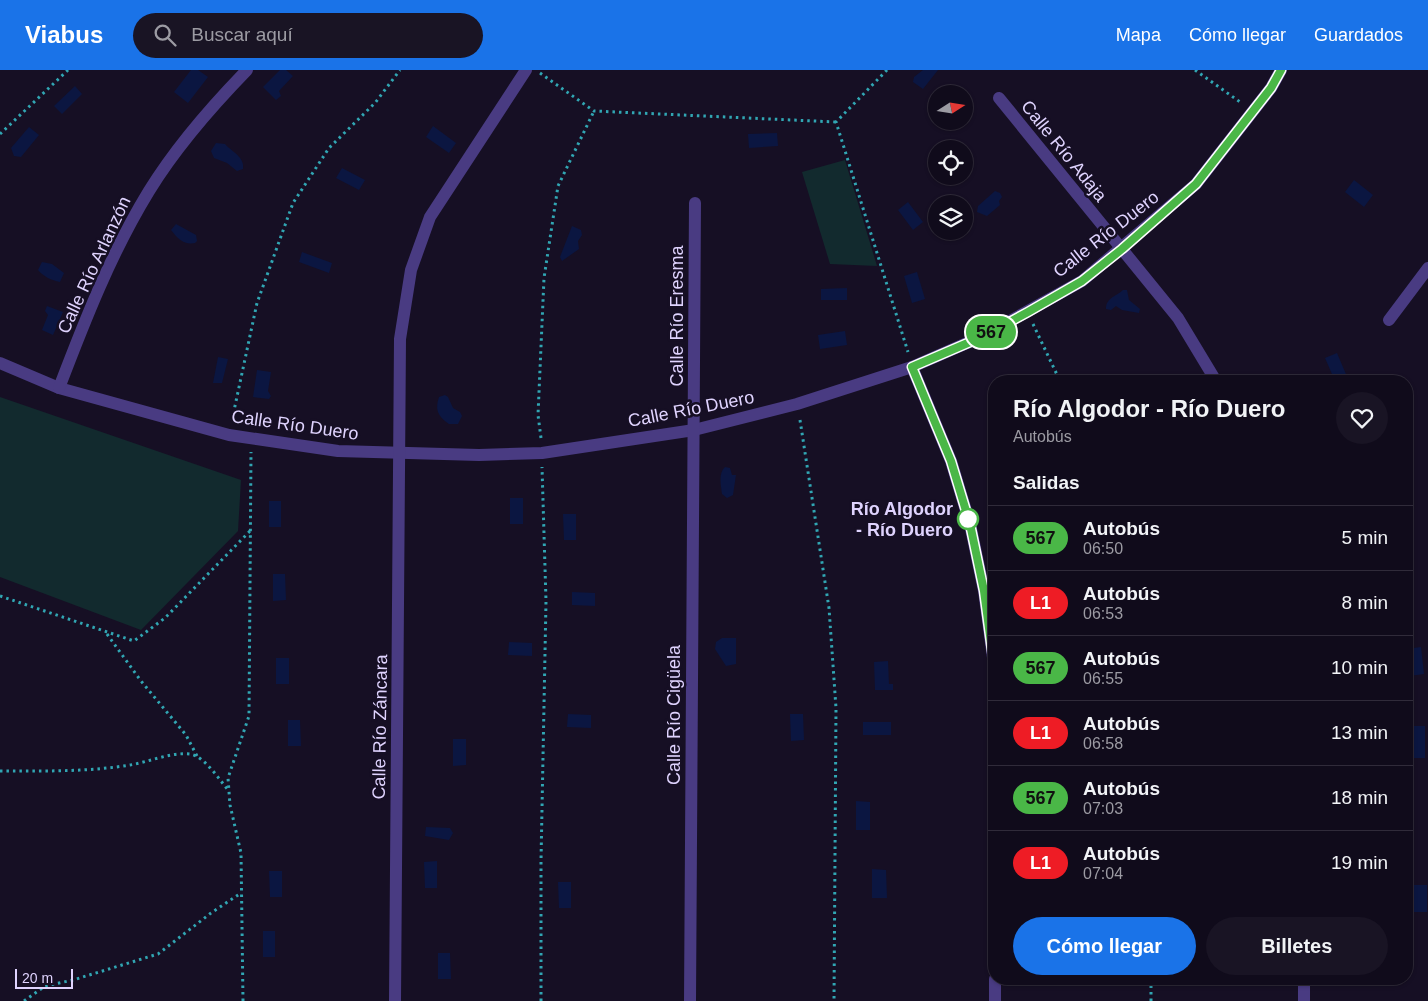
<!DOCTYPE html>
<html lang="es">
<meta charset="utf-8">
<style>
:root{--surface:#100b1b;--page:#191424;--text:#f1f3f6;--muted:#9c9ba3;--line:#302b3a;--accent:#1a73e8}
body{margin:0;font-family:Arial,sans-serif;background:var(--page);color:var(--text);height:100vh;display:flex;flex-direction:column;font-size:19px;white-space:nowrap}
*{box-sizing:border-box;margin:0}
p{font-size:16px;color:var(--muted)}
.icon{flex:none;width:28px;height:28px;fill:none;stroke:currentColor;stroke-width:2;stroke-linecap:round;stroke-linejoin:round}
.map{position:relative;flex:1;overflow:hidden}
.details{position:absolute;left:988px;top:305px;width:425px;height:610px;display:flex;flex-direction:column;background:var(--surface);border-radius:20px;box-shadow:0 1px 4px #0004,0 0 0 1px var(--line)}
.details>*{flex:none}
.badge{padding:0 10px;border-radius:16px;font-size:18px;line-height:32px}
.needle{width:32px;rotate:78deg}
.buttons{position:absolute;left:928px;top:15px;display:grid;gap:10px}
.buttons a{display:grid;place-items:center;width:45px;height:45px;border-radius:50%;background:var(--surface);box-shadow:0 1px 4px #0004,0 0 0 1px var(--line);font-size:25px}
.scale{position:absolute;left:15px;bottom:12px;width:58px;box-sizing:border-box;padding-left:5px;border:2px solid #dfd3fe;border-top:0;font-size:14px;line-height:18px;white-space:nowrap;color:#dfd3fe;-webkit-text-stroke:4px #160f24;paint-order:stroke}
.map>.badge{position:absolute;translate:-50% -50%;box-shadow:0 0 0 2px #fff}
h2{padding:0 25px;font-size:19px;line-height:45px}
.round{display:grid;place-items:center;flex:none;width:52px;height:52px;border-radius:26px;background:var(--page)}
.headline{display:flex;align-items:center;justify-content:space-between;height:85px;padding:0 25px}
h1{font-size:24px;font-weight:600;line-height:38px}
.primary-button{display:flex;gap:10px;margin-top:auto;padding:10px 25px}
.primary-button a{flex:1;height:58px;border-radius:30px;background:var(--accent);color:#fff;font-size:20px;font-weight:600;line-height:58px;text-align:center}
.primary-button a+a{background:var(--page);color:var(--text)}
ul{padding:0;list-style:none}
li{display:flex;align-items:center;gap:15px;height:65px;padding:0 25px;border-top:1px solid var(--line)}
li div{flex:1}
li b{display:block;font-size:19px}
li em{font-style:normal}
li .badge{min-width:55px;font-weight:700;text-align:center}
header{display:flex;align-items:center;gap:30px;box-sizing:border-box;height:70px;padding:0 25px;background:var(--accent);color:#fff}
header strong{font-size:24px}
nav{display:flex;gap:28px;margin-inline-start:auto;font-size:18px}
.search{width:350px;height:45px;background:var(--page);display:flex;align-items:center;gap:12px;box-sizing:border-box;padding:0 18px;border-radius:28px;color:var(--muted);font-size:19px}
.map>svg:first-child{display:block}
.green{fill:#122a2e}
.water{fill:#0b1641}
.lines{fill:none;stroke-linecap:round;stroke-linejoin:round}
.path{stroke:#31a6b3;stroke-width:3;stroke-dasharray:2.5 4;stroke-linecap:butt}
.minor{stroke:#493b82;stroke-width:12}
.line-casing{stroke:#fff;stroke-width:11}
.line{stroke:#4ab747;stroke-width:8}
.stop-dot{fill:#fff;stroke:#4ab747;stroke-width:2.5}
.labels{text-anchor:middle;stroke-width:5;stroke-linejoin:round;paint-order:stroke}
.street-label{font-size:18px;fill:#dfd3fe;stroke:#160f24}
.stop-label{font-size:18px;font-weight:bold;fill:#dfd3fe;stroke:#160f24;text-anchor:end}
</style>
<header>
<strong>Viabus</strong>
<div class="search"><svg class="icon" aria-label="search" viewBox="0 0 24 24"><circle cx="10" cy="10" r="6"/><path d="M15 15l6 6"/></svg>Buscar aquí</div>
<nav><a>Mapa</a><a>Cómo llegar</a><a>Guardados</a></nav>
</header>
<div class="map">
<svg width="1428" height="931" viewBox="0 0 1428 931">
<rect width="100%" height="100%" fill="#160f24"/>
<g class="green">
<polygon points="845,90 877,196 830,194 802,102"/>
<polygon points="0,327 241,410 238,461 141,560 0,507"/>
</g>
<g class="water">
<polygon points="191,0 198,0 208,7 188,33 174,22"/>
<polygon points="280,0 286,0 293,6 279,21 281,26 276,30 263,17"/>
<polygon points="923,0 938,0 923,19 913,12 914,7"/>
<polygon points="75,16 82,24 62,44 54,36"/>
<polygon points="433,56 456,73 449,83 426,67"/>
<polygon points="29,57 39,65 21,87 14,86 11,78"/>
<polygon points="777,63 778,76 749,78 748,64"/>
<path d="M216 73 225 74C232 82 245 87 243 99L237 101 227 93 214 88 211 81Z"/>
<polygon points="342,98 365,110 359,120 336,108"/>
<polygon points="1354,110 1373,125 1364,137 1345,122"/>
<polygon points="995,121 1000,123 1002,127 999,131 1000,135 987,146 977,142 978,136"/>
<polygon points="908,132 923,152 913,160 898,140"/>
<path d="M176 154 196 165 197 171 195 173C184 175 178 169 171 160Z"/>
<polygon points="572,156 581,160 582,165 578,171 579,179 562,191 560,187"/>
<polygon points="302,182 332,193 329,203 299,192"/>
<path d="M42 192 52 194 64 203 60 212C51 210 44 207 38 200Z"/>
<polygon points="917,202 925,229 912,233 904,206"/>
<polygon points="847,218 847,230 821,230 821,219"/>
<path d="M1123 220H1127L1129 230 1140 239 1139 243 1122 240 1116 236 1111 240 1106 239C1106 228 1115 227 1123 220Z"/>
<polygon points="47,236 63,242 53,265 42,260 48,245 45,241"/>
<polygon points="845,261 847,275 820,279 818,265"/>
<polygon points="1337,283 1348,309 1335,311 1325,288"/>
<polygon points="218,287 228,289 222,313 213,313"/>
<polygon points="257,300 271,302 268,321 271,326 269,329 253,327"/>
<path d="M445 325 448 327 453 338 460 342 462 346 458 354H449C437 346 435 339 439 327Z"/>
<path d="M725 397 730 398 732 405H736L733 425 727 428 722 424C721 416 718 403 725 397Z"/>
<rect x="510" y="428" width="13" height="26"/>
<rect x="269" y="431" width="12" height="26"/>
<polygon points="563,444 576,444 576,470 564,470"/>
<polygon points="273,504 285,504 286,530 273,531"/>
<polygon points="572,522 595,523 595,536 572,535"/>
<polygon points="722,568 736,568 736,594 726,596 715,579 716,572"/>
<polygon points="509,572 532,573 532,586 508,585"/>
<polygon points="1421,577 1424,604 1410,606 1406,579"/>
<rect x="276" y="588" width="13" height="26"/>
<polygon points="888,591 889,614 893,614 893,620 875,620 874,592"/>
<polygon points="568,644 591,645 591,658 567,657"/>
<polygon points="790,644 803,644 804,670 791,671"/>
<polygon points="288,650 300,650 301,676 288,676"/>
<rect x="863" y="652" width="28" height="13"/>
<rect x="1412" y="656" width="13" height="32"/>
<polygon points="453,669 466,669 466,695 453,696"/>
<polygon points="856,731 870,732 870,760 856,760"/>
<polygon points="426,757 450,758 453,763 449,770 425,766"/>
<polygon points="437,791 437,818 425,818 424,792"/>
<polygon points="872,799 886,800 887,828 872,828"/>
<polygon points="269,801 282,801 282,827 270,827"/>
<polygon points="558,812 571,812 571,838 559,838"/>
<polygon points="1411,815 1427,815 1427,842 1413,842 1413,823 1409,820"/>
<rect x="263" y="861" width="12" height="26"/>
<polygon points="438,883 450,883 451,909 438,909"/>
</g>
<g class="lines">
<g class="path">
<polyline points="887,0 836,52 908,282"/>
<polyline points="1195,0 1240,32"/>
<polyline points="540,3 594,41 836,52"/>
<polyline points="0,64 68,0"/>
<polyline points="1033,254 1060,311"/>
<polyline points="232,350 257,233 293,133 329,78 375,33 400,0"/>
<polyline points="800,350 829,538 836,638 834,931"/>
<polyline points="541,368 538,345 544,208 558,116 594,41"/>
<polyline points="0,526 134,571 165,548 250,461"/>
<polyline points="107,564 141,611 186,665 198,688"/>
<path d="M0 701C43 701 87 702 130 695 149 692 170 682 190 684 204 686 219 709 228 720"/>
<polyline points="24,931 45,916 73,910 158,884 211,843 241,823"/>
<polyline points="243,931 241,783 230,735 228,708 249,646 251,382"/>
<polyline points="541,931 541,791 546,531 542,397"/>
<polyline points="1151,931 1151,909"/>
</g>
<g class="minor">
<polyline points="999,28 1178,248 1216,311"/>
<polyline points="1389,250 1428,198"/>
<polyline points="0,293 59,318 229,365 338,381 479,385 542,383 694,360 797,334 912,297 983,266 1082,211 1196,114 1271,18 1281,0"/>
<polyline points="912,297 951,391 970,454 984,521 994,595"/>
<path d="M59 318C85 250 111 183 149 121 176 77 211 37 247 0"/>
<polyline points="395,931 400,269 411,200 430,147 526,0"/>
<polyline points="690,931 695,133"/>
<polyline points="995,931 995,909"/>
<polyline points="1304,931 1304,909"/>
</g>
</g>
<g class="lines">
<g class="line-casing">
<polyline id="line" points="994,595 984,521 970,454 951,391 912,297 984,266 1028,242 1082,211 1122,179 1196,114 1271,18 1281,0"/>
</g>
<use href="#line" class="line"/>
</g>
<circle class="stop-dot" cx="968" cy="449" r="10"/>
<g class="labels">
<g class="street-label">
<text transform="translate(1064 81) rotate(51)" y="6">Calle Río Adaja</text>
<text transform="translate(1106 164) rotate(-38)" y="6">Calle Río Duero</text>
<text transform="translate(94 195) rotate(-65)" y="6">Calle Río Arlanzón</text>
<text transform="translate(677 246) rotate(-90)" y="6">Calle Río Eresma</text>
<text transform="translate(691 339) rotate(-11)" y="6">Calle Río Duero</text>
<text transform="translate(295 355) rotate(8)" y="6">Calle Río Duero</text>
<text transform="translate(674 645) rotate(-90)" y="6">Calle Río Cigüela</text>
<text transform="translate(380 657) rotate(-89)" y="6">Calle Río Záncara</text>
</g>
<g class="stop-label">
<text x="953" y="445">Río Algodor<tspan x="953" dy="21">- Río Duero</tspan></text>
</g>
</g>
</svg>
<div class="buttons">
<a><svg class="needle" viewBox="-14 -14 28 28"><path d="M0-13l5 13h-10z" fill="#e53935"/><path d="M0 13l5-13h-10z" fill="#9c9ba3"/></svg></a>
<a><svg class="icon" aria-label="locate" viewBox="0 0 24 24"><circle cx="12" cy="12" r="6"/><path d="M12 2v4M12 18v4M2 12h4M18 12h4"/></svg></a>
<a><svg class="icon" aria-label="layers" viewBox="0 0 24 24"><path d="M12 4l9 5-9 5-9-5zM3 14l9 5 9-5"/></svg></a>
</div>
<div class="scale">20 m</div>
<b class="badge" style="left:991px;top:262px;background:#4ab747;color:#111">567</b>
<section class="details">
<div class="headline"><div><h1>Río Algodor - Río Duero</h1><p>Autobús</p></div><a class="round"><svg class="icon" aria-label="heart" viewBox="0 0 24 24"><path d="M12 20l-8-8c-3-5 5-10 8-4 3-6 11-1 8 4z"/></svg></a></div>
<h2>Salidas</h2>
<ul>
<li><span class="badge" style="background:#4ab747;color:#111">567</span><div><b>Autobús</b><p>06:50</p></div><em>5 min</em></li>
<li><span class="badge" style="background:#ee1c25;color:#fff">L1</span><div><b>Autobús</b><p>06:53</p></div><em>8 min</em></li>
<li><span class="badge" style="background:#4ab747;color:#111">567</span><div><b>Autobús</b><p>06:55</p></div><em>10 min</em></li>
<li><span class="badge" style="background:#ee1c25;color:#fff">L1</span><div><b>Autobús</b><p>06:58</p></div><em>13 min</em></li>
<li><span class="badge" style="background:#4ab747;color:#111">567</span><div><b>Autobús</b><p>07:03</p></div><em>18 min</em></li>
<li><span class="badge" style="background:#ee1c25;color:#fff">L1</span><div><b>Autobús</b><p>07:04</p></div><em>19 min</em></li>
</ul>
<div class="primary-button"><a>Cómo llegar</a><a>Billetes</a></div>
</section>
</div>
